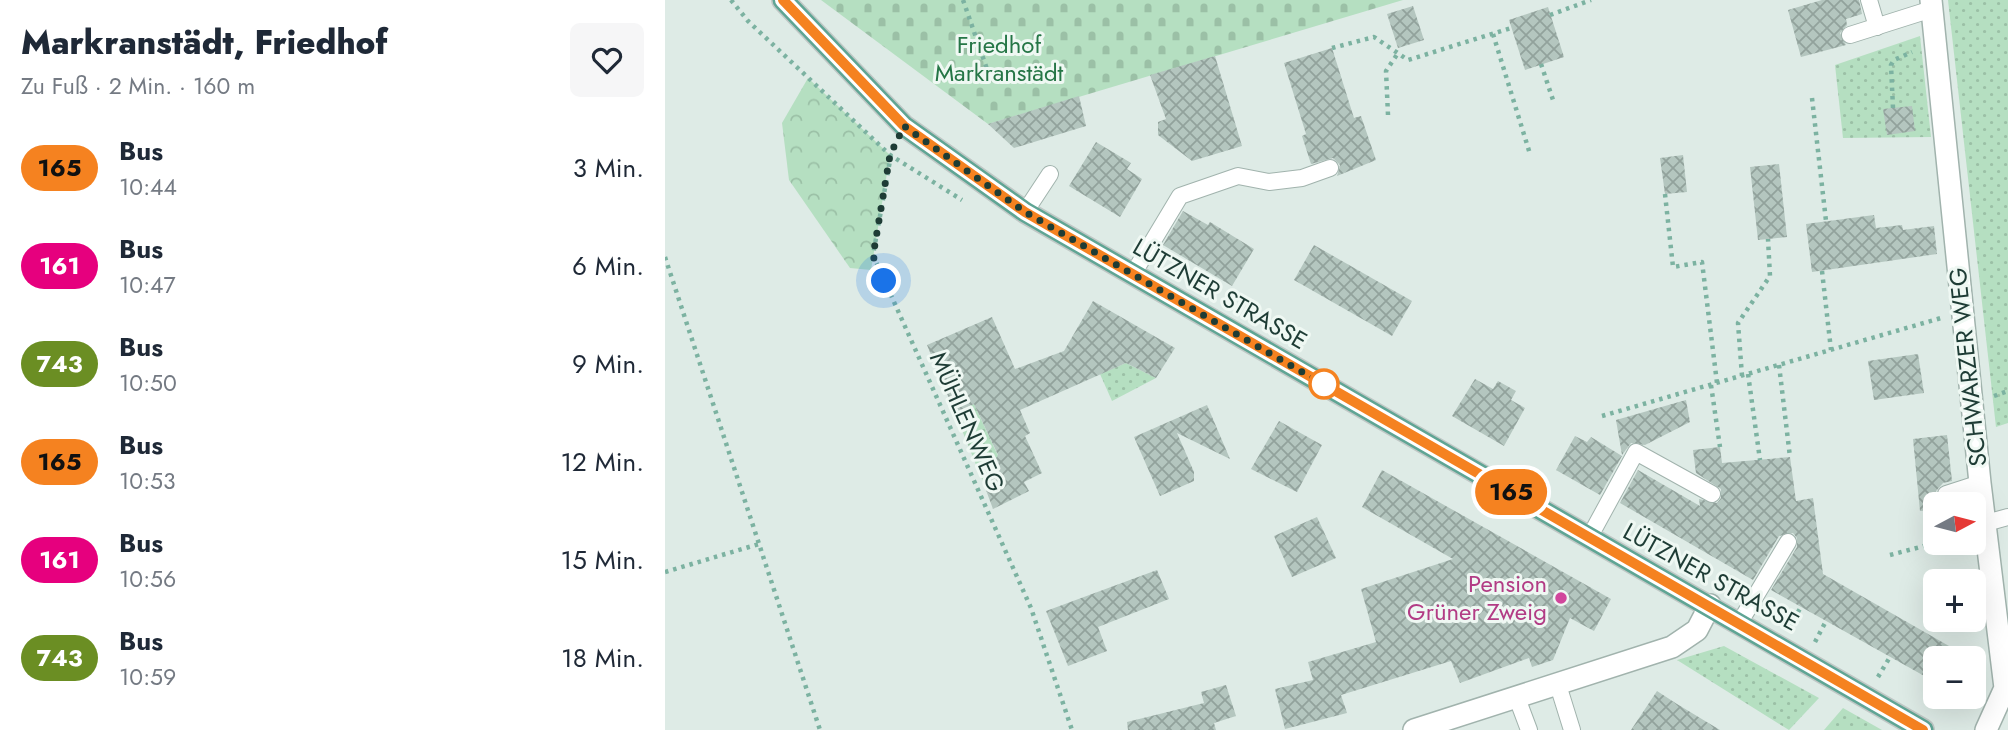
<!DOCTYPE html>
<html lang="de">
<meta charset="utf-8">
<style>
:root{--surface:#fff;--page:#f6f6f7;--text:#1f2937;--muted:#747a83}
body{margin:0;font-family:Jost,sans-serif;background:var(--page);color:var(--text);height:100vh;display:flex;flex-direction:column;font-size:26px;white-space:nowrap}
*{box-sizing:border-box;margin:0}
p{font-size:23px;color:var(--muted)}
.icon{flex:none;width:38px;height:38px;fill:none;stroke:currentColor;stroke-width:2;stroke-linecap:round;stroke-linejoin:round}
.map{position:relative;flex:1;overflow:hidden}
.details{display:flex;flex-direction:column;background:var(--surface);width:665px}
.details>*{flex:none}
.badge{padding:0 14px;border-radius:23px;font-size:24px;line-height:46px}
.needle{width:46px;rotate:83deg}
.buttons{position:absolute;left:1258px;top:492px;display:grid;gap:14px}
.buttons a{display:grid;place-items:center;width:63px;height:63px;border-radius:10px;background:var(--surface);box-shadow:0 7px 28px #0002;font-size:35px}
.you{position:absolute;width:35px;height:35px;margin:-18px;border:5px solid #fff;border-radius:50%;background:#1a73e8;box-shadow:0 0 0 10px #1a73e833}
.map>.badge{position:absolute;translate:-50% -50%;box-shadow:0 0 0 4px #fff}
.round{display:grid;place-items:center;flex:none;width:74px;height:74px;border-radius:10px;background:var(--page)}
.overview{display:flex;align-items:center;justify-content:space-between;height:119px;padding:0 21px}
h1{font-size:33px;font-weight:800;line-height:52px}
ul{padding:0;list-style:none}
li{display:flex;align-items:center;gap:21px;height:98px;padding:0 21px}
li div{flex:1}
li b{display:block;font-size:26px}
li em{font-style:normal}
li .badge{min-width:77px;font-weight:700;text-align:center}
main{display:flex;flex:1;min-height:0}
.map>svg:first-child{display:block}
.green{fill:url(#green-dots)}
.forest{fill:url(#forest-crowns)}
.cemetery{fill:url(#cemetery-stones)}
.building{fill:url(#building-cross-hatch)}
.lines{fill:none;stroke-linecap:round;stroke-linejoin:round}
.lane-casing{stroke:#a1b3ad;stroke-width:18}
.street-casing{stroke:#a1b3ad;stroke-width:24}
.primary-casing{stroke:#c0c8c6;stroke-width:24}
.path{stroke:#7cb2a1;stroke-width:4.5;stroke-dasharray:3.5 5;stroke-linecap:butt}
.lane{stroke:#fff;stroke-width:16}
.street{stroke:#fff;stroke-width:21}
.primary{stroke:#5fa594;stroke-width:21}
.line-casing{stroke:#fff;stroke-width:16}
.line{stroke:#f58220;stroke-width:10}
.walk{stroke:#1e3c35;stroke-width:7;stroke-dasharray:0 12.6}
.stop-dot{fill:#fff;stroke:#f58220;stroke-width:3.5}
.hotel-dot{fill:#d1479c;stroke:#eff8f3;stroke-width:2.5}
.labels{text-anchor:middle;stroke-width:6;stroke-linejoin:round;paint-order:stroke}
.park-label{font-size:24px;fill:#257646;stroke:#eff8f3}
.street-label{font-size:24px;fill:#1e3c35;stroke:#eff8f3}
.hotel-label{font-size:24px;fill:#b23c85;stroke:#eff8f3;text-anchor:end}
</style>
<main>
<section class="details">
<div class="overview"><div><h1>Markranstädt, Friedhof</h1><p>Zu Fuß · 2 Min. · 160 m</p></div><a class="round"><svg class="icon" aria-label="heart" viewBox="0 0 24 24"><path d="M12 20l-8-8c-3-5 5-10 8-4 3-6 11-1 8 4z"/></svg></a></div>
<ul>
<li><span class="badge" style="background:#f58220;color:#111">165</span><div><b>Bus</b><p>10:44</p></div><em>3 Min.</em></li>
<li><span class="badge" style="background:#e6007e;color:#fff">161</span><div><b>Bus</b><p>10:47</p></div><em>6 Min.</em></li>
<li><span class="badge" style="background:#6b8e23;color:#fff">743</span><div><b>Bus</b><p>10:50</p></div><em>9 Min.</em></li>
<li><span class="badge" style="background:#f58220;color:#111">165</span><div><b>Bus</b><p>10:53</p></div><em>12 Min.</em></li>
<li><span class="badge" style="background:#e6007e;color:#fff">161</span><div><b>Bus</b><p>10:56</p></div><em>15 Min.</em></li>
<li><span class="badge" style="background:#6b8e23;color:#fff">743</span><div><b>Bus</b><p>10:59</p></div><em>18 Min.</em></li>
</ul>
</section>
<div class="map">
<svg width="1343" height="730" viewBox="0 0 1343 730">
<defs>
<pattern id="green-dots" width="8" height="8" patternUnits="userSpaceOnUse" patternTransform="scale(1.75)"><rect width="8" height="8" fill="#b5dfc1"/><path d="M2 2h.1M6 6h.1" fill="none" stroke="#9bc0a6" stroke-width="1.8" stroke-linecap="round"/></pattern>
<pattern id="forest-crowns" width="20" height="18" patternUnits="userSpaceOnUse" patternTransform="scale(1.75)"><rect width="20" height="18" fill="#b5dfc1"/><path d="M2 6a3 3 0 1 1 6 0M12 15a3 3 0 1 1 6 0" fill="none" stroke="#9bc0a6"/></pattern>
<pattern id="cemetery-stones" width="16" height="16" patternUnits="userSpaceOnUse" patternTransform="scale(1.75)"><rect width="16" height="16" fill="#b5dfc1"/><path d="M2 7V4a2 2 0 0 1 4 0v3zM10 15v-3a2 2 0 0 1 4 0v3z" fill="#9bc0a6"/></pattern>
<pattern id="building-cross-hatch" width="8" height="8" patternUnits="userSpaceOnUse" patternTransform="scale(1.75)"><rect width="8" height="8" fill="#b4c6bf"/><path d="M0 0l8 8M0 8l8-8" fill="none" stroke="#92a29c"/></pattern>
</defs>
<rect width="100%" height="100%" fill="#deebe6"/>
<g class="green">
<polygon points="1283,0 1343,0 1343,423 1331,427"/>
<polygon points="1255,36 1266,137 1178,138 1170,65"/>
<polygon points="461,363 491,378 447,401 435,374"/>
<polygon points="309,404 335,460 329,463 318,482 290,413"/>
<polygon points="1059,646 1154,698 1124,730 1012,660"/>
<polygon points="1178,708 1217,730 1159,730"/>
</g>
<polygon class="forest" points="143,78 225,155 206,270 185,268 124,180 117,123"/>
<polygon class="cemetery" points="156,0 738,0 323,124"/>
<g class="building">
<polygon points="1157,0 1194,0 1197,14 1181,19 1182,25 1175,33 1181,45 1136,57 1123,10"/>
<polygon points="748,6 759,40 733,48 722,14"/>
<polygon points="883,7 899,57 860,70 844,20"/>
<polygon points="667,48 689,118 696,116 711,160 672,176 675,165 668,158 646,164 637,136 641,134 619,63"/>
<polygon points="550,56 577,146 527,161 493,135 493,122 501,119 485,75"/>
<polygon points="414,96 421,126 349,148 323,124"/>
<polygon points="1247,106 1250,131 1222,135 1218,109"/>
<polygon points="431,142 466,163 462,169 477,179 455,217 404,186"/>
<polygon points="1018,155 1022,192 1000,194 995,158"/>
<polygon points="1114,164 1122,237 1093,240 1085,167"/>
<polygon points="518,211 543,225 545,222 589,249 567,286 498,245"/>
<polygon points="1209,215 1211,228 1237,225 1238,230 1269,226 1272,254 1147,272 1141,224"/>
<polygon points="649,245 747,301 727,336 629,280"/>
<polygon points="428,301 510,348 491,378 461,363 355,410 365,433 360,436 377,473 359,482 364,491 328,509 318,482 333,455 309,404 290,413 262,345 327,317 350,369 399,351"/>
<polygon points="1253,354 1259,393 1209,400 1203,361"/>
<polygon points="810,379 828,389 833,381 851,391 846,400 860,408 839,446 787,416"/>
<polygon points="1021,400 1025,422 980,445 966,443 957,455 951,420"/>
<polygon points="542,405 565,459 512,433 529,472 529,481 495,496 469,437"/>
<polygon points="614,421 657,445 632,492 586,469"/>
<polygon points="1282,435 1287,481 1278,483 1271,491 1271,498 1278,504 1270,504 1270,510 1255,511 1248,439"/>
<polygon points="910,436 922,442 926,437 957,456 935,495 891,470"/>
<polygon points="1055,447 1057,463 1125,457 1131,501 1148,498 1158,574 1305,658 1270,658 1270,682 1106,590 1132,547 1132,538 1128,533 1114,536 1088,580 955,503 973,470 1035,506 1034,499 1052,503 1056,498 1056,489 1031,473 1028,450"/>
<polygon points="717,470 946,599 929,631 905,618 888,660 867,667 864,658 795,683 786,661 676,695 682,713 620,729 610,689 648,680 643,662 711,642 696,589 788,559 697,507"/>
<polygon points="652,517 671,558 627,577 609,536"/>
<polygon points="492,570 504,599 433,627 442,651 403,666 381,611"/>
<polygon points="561,685 571,716 549,723 551,730 463,730 462,722 539,703 536,692"/>
<polygon points="992,691 1012,704 1055,730 966,730"/>
</g>
<g class="lines">
<g class="lane-casing">
<g id="lane">
<polyline points="1204,0 1212,27"/>
<polyline points="1185,35 1267,9"/>
<polyline points="360,212 385,174"/>
<polyline points="468,274 515,196 573,176 604,182 637,178 665,168"/>
<polyline points="1281,494 1315,483"/>
<polyline points="1321,523 1343,517"/>
<polyline points="924,538 971,452 1047,494"/>
<polyline points="1309,597 1329,593"/>
<polyline points="1075,622 1123,542"/>
<polyline points="893,685 907,730"/>
<polyline points="852,698 864,730"/>
</g>
</g>
<g class="street-casing">
<g id="street">
<polyline points="1266,0 1315,483 1340,688 1321,730"/>
<polyline points="749,730 1007,647 1032,630 1045,605"/>
</g>
</g>
<g class="primary-casing">
<polyline id="primary" points="118,0 239,126 360,212 1258,730"/>
</g>
<g class="path">
<polyline points="66,0 83,21 225,155 297,200"/>
<polyline points="298,0 323,72"/>
<polyline points="885,15 926,0"/>
<polyline points="828,34 865,154"/>
<polyline points="667,48 709,37 743,60 846,28"/>
<polyline points="876,64 888,100"/>
<polyline points="1147,98 1161,221"/>
<polyline points="1228,108 1226,65 1229,60 1247,52"/>
<polyline points="723,115 721,71 733,53"/>
<polyline points="226,155 208,255 366,608 407,730"/>
<polyline points="1000,194 1008,267 1037,262 1052,383"/>
<polyline points="0,257 155,730"/>
<polyline points="1157,271 1166,350"/>
<polyline points="1114,365 1125,457"/>
<polyline points="1083,374 1095,460"/>
<polyline points="1077,376 1073,323 1105,276 1103,239"/>
<polyline points="1046,385 1055,447"/>
<polyline points="1329,396 1343,391"/>
<polyline points="937,416 1276,318"/>
<polyline points="1225,555 1274,542"/>
<polyline points="0,572 94,544"/>
<polyline points="1124,627 1136,607"/>
<polyline points="1150,642 1161,621"/>
<polyline points="1213,677 1225,657"/>
</g>
<use href="#lane" class="lane"/>
<use href="#street" class="street"/>
<use href="#primary" class="primary"/>
</g>
<g class="lines">
<g class="line-casing">
<polyline id="line" points="118,0 239,126 360,212 1258,730"/>
</g>
<use href="#line" class="line"/>
<polyline class="walk" points="219,281 208,256 225,155 239,126 360,212 663,387 659,384"/>
</g>
<circle class="stop-dot" cx="659" cy="384" r="14"/>
<circle class="hotel-dot" cx="896" cy="598" r="7"/>
<g class="labels">
<g class="park-label">
<text x="334" y="53">Friedhof<tspan x="334" dy="28">Markranstädt</tspan></text>
</g>
<g class="street-label">
<text transform="translate(555 294) rotate(30)" y="8">LÜTZNER STRASSE</text>
<text transform="translate(1303 367) rotate(-96)" y="8">SCHWARZER WEG</text>
<text transform="translate(302 422) rotate(66)" y="8">MÜHLENWEG</text>
<text transform="translate(1046 577) rotate(29)" y="8">LÜTZNER STRASSE</text>
</g>
<g class="hotel-label">
<text x="882" y="592">Pension<tspan x="882" dy="28">Grüner Zweig</tspan></text>
</g>
</g>
</svg>
<div class="buttons">
<a><svg class="needle" viewBox="-14 -14 28 28"><path d="M0-13l5 13h-10z" fill="#e53935"/><path d="M0 13l5-13h-10z" fill="#747a83"/></svg></a>
<a>+</a>
<a>−</a>
</div>
<div class="you" style="left:219px;top:281px"></div>
<b class="badge" style="left:846px;top:492px;background:#f58220;color:#111">165</b>
</div>
</main>
